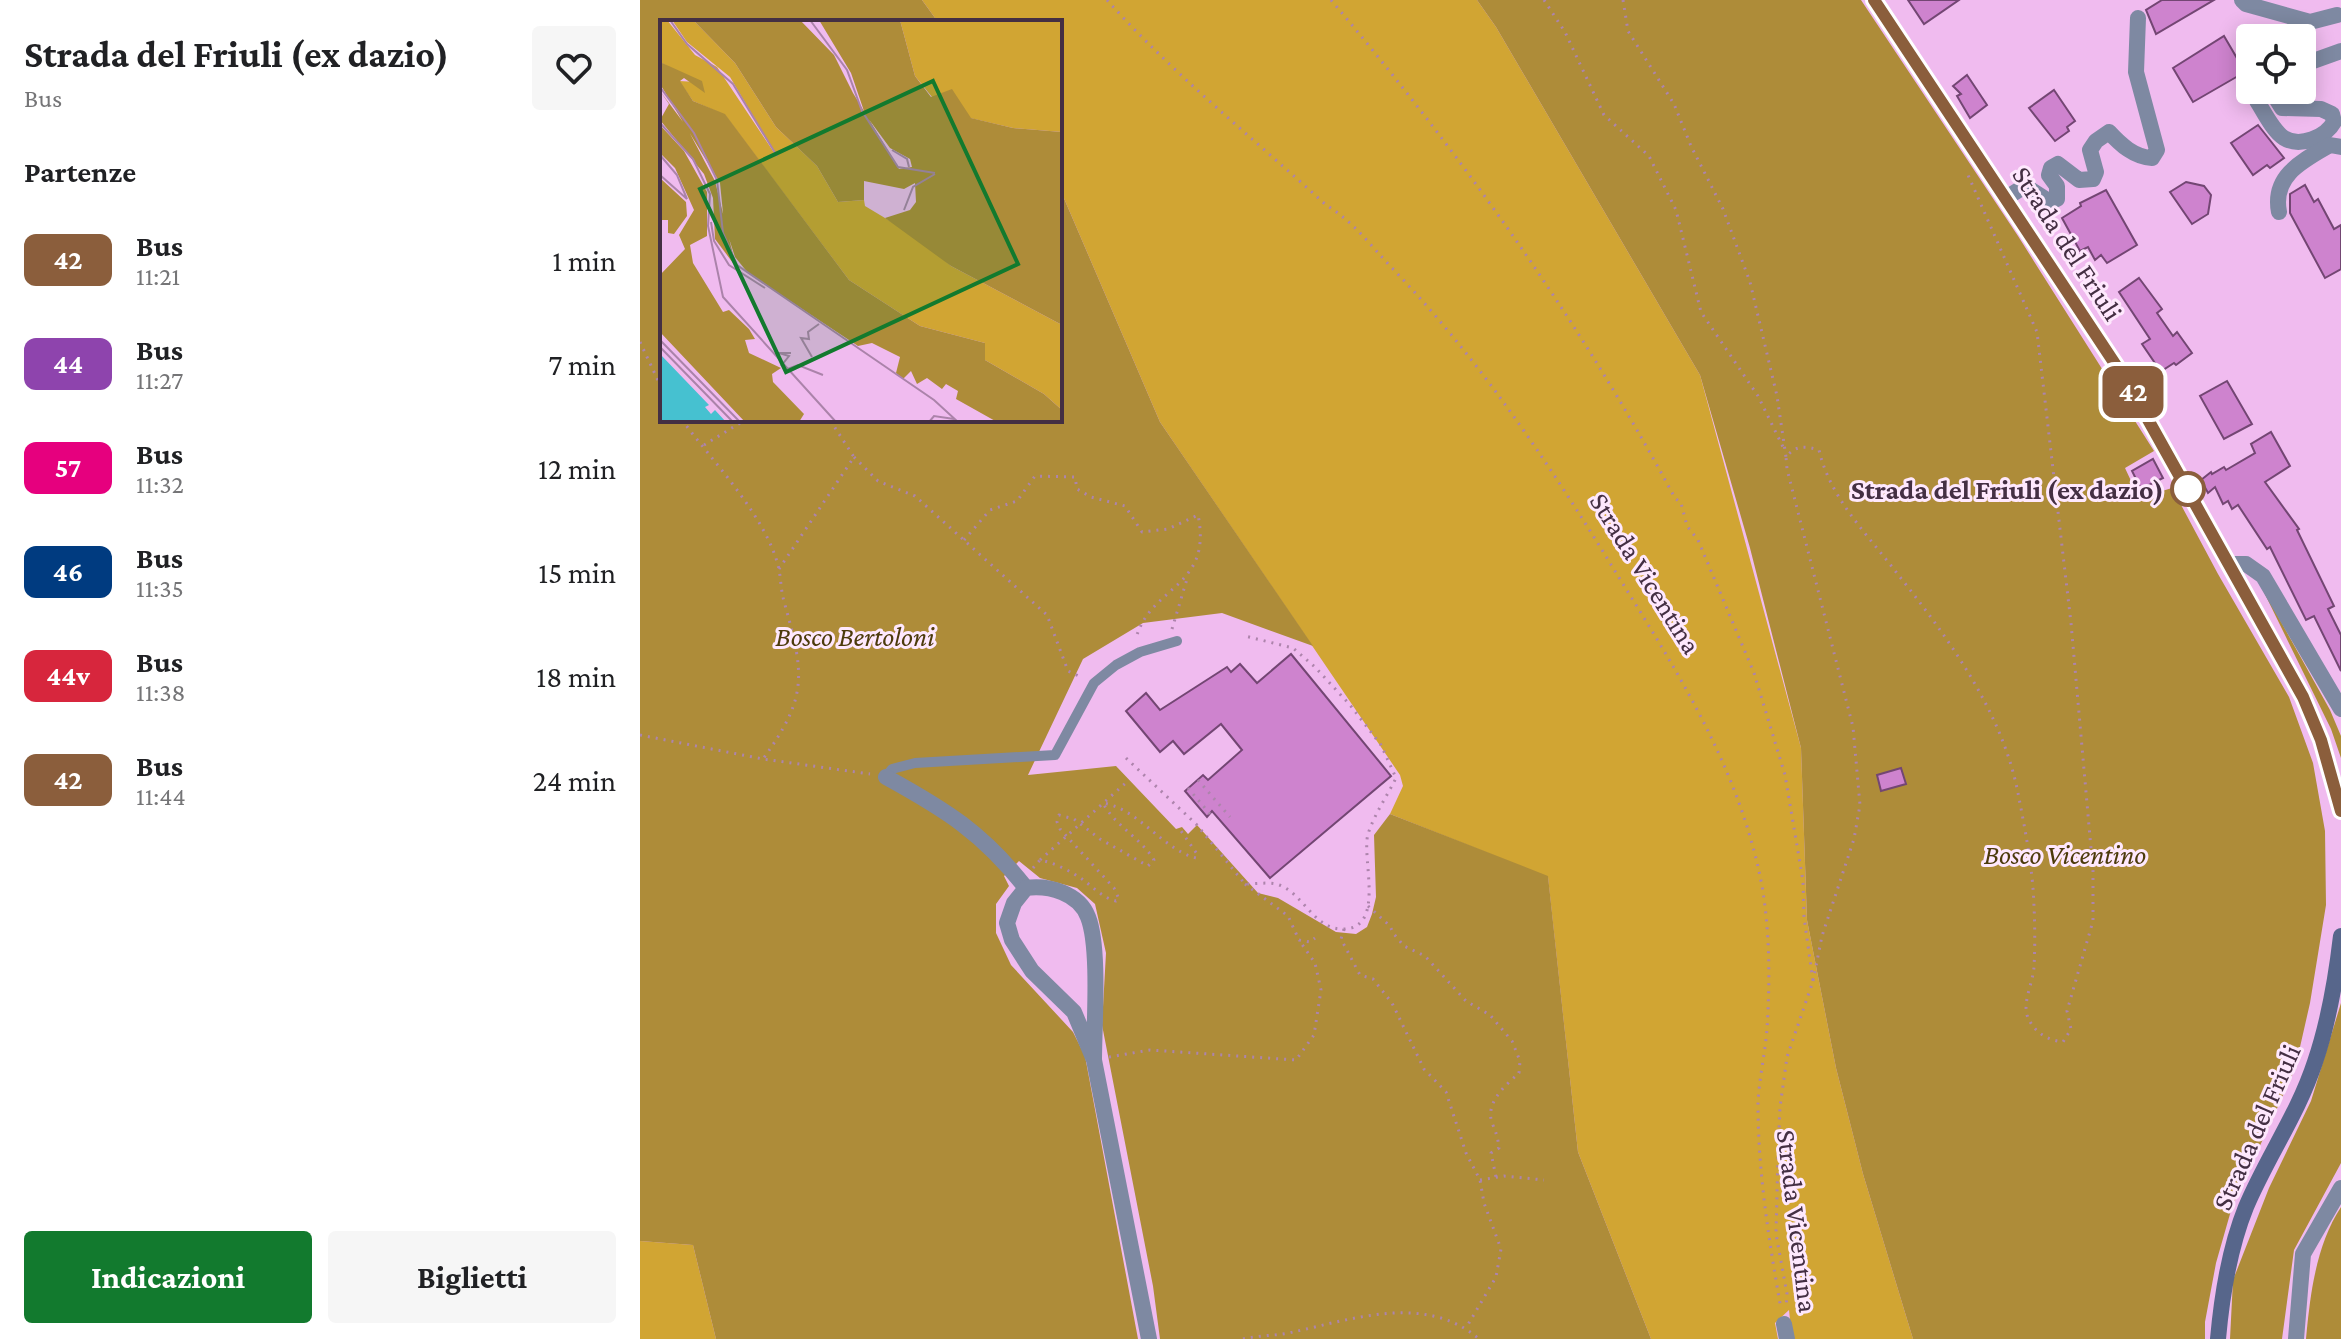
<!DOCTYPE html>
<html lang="it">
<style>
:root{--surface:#fff;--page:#f6f6f6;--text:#202124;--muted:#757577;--accent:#127a2e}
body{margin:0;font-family:"Crimson Pro",serif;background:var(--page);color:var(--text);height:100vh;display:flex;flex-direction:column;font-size:30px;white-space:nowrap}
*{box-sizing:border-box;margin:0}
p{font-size:26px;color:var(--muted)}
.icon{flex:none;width:44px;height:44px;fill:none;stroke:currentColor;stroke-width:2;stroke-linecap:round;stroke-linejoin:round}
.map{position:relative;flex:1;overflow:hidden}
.details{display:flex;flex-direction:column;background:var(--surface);width:640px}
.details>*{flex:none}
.badge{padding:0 16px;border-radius:12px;font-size:28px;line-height:52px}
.controls{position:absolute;left:1596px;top:24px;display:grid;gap:16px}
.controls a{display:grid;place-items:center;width:80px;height:80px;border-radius:8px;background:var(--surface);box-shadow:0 4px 20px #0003;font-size:40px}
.map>.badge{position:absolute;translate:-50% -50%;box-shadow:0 0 0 4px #fff}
h2{padding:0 24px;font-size:30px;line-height:72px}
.round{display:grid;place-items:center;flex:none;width:84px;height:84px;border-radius:8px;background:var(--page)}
.overview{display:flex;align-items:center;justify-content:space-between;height:136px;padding:0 24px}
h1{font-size:38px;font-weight:700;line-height:60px}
.primary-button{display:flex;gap:16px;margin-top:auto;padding:16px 24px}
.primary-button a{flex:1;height:92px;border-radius:8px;background:var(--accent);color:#fff;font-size:32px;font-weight:700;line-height:92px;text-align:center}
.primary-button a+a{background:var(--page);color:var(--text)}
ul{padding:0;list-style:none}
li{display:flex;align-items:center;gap:24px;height:104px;padding:0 24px}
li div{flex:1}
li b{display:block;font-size:30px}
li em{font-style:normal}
li .badge{min-width:88px;font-weight:700;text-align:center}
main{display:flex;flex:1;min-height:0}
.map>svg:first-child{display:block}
.green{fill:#d1a533}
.forest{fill:#ae8c39}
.building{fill:#ce83ce;stroke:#734673;stroke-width:2}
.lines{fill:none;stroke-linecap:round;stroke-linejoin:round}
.path{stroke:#ad84ac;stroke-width:3;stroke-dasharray:2 6;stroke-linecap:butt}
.lane{stroke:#7e89a2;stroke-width:10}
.street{stroke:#7e89a2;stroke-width:16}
.secondary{stroke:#57668b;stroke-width:16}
.line-casing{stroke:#fff;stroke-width:18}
.line{stroke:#8b5e3c;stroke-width:12}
.stop-dot{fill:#fff;stroke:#8b5e3c;stroke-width:4}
.labels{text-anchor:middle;stroke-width:6;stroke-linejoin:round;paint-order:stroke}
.street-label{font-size:28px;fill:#442f43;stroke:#fee8fd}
.stop-label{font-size:28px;font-weight:bold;fill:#442f43;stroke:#fee8fd;text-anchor:end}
.park-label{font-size:28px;font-style:italic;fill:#4c3a0b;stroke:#fee8fd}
.inset-road{fill:none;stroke:#ab83aa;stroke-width:2}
.view{fill:#127a2e;fill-opacity:0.15;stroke:#127a2e;stroke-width:4}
.inset-edge{fill:none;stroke:#442f43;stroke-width:4}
</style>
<main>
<section class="details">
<div class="overview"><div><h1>Strada del Friuli (ex dazio)</h1><p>Bus</p></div><a class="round"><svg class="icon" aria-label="heart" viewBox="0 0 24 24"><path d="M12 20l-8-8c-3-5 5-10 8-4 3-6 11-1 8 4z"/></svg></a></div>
<h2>Partenze</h2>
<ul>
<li><span class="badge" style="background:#8b5e3c;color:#fff">42</span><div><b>Bus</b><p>11:21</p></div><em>1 min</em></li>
<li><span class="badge" style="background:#8e44ad;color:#fff">44</span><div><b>Bus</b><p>11:27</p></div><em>7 min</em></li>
<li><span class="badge" style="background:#e6007e;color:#fff">57</span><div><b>Bus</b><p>11:32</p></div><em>12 min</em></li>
<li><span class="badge" style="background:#003b80;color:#fff">46</span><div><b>Bus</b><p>11:35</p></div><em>15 min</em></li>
<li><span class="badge" style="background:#d7263d;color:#fff">44v</span><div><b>Bus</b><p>11:38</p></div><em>18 min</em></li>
<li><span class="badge" style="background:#8b5e3c;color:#fff">42</span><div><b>Bus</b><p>11:44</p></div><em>24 min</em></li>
</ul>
<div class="primary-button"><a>Indicazioni</a><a>Biglietti</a></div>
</section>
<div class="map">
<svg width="1701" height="1339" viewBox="0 0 1701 1339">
<rect width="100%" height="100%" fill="#f0bbef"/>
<g class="green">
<polygon points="282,0 837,0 856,27 1060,375 1161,748 1167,920 1196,1068 1223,1174 1273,1339 1152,1339 1149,1310 1135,1323 1138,1339 1011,1339 938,1152 908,877 750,814 763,786 760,775 520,422 420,189 420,22 298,22"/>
<polygon points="0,1241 53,1245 76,1339 0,1339"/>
</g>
<g class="forest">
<polygon points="0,0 282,0 298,22 22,22 22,420 420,420 420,189 520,422 673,646 582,613 503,623 443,659 388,775 476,766 536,829 542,827 548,834 557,825 618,893 638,898 696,932 716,934 727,927 732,914 736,897 734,835 750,814 908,876 938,1152 1011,1339 520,1339 513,1286 462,1025 466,953 455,904 437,888 400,878 379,861 364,876 369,886 356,904 356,933 371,965 433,1032 445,1056 498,1339 76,1339 53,1245 0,1241"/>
<polygon points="837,0 1221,0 1378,236 1514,451 1485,468 1499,498 1532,488 1578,574 1649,697 1673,763 1685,831 1686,905 1670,1003 1655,1069 1592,1207 1576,1263 1565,1322 1565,1339 1273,1339 1223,1174 1196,1068 1167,920 1161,748 1110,548 1060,375 856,27"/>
<polygon points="1619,582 1690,710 1701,736 1701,758 1691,729"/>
<polygon points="1701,1003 1701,1163 1654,1250 1642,1339 1590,1339 1593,1280 1629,1188 1671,1101"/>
<path d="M1701 1207V1339H1666C1670 1295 1676 1245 1701 1207Z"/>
</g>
<g class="building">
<polygon points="1268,0 1319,0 1284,24"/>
<polygon points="1522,0 1574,0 1516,34 1506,10"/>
<polygon points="1584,36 1605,72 1553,102 1533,68"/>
<polygon points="1327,75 1347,105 1330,118 1317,96 1321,94 1313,86"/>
<polygon points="1414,90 1435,121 1427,127 1429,131 1415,141 1389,108"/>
<polygon points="1618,125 1644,158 1630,168 1627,165 1613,175 1591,143"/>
<polygon points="1546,182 1564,186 1571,195 1568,214 1552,224 1530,192"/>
<polygon points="1665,185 1674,202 1678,199 1694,229 1701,225 1701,269 1685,278 1650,213 1650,194"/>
<polygon points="1466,190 1497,245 1467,263 1461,255 1455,260 1448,247 1440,251 1422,218 1441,206 1440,203"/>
<polygon points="1499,278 1522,309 1517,313 1533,336 1537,332 1552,353 1536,365 1534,363 1523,370 1517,366 1502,344 1510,339 1479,292"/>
<polygon points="1587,381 1612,424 1584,439 1560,396"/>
<polygon points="1631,432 1650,466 1625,482 1659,529 1657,530 1694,606 1688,609 1701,635 1701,671 1674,616 1666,620 1630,547 1627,549 1598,505 1592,509 1588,501 1583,504 1575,487 1568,493 1561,480 1571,472 1572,474 1584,467 1586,470 1615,453 1611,444"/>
<polygon points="1513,459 1523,478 1501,489 1492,471"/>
<polygon points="651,654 751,776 630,878 572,811 567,817 545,791 563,775 568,780 602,750 581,724 544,754 533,741 520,752 486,711 506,693 520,710 587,667 591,672 600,664 617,683"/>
<polygon points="1261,768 1266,784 1241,791 1237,775"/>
</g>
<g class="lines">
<g class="path">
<path d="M467 0C534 75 612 137 686 205 714 222 730 245 753 269 841 361 912 468 978 576 1039 674 1100 770 1122 886 1130 933 1130 982 1127 1029 1125 1054 1119 1079 1118 1104 1118 1173 1129 1241 1141 1309"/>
<path d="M691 0C821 154 939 320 1035 498L1041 503 1047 526 1058 540 1114 673 1145 775 1163 881 1164 917 1173 981 1147 1057 1140 1107 1138 1154 1136 1234 1147 1294 1146 1308"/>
<polyline points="904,0 925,32 964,115 1009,156 1036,210 1061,312 1118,396 1145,451"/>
<polyline points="983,0 988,31 1034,104 1051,146 1083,209 1110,282 1137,396 1146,457"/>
<polyline points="0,342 22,389"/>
<path d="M42 420C73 462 127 517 139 569 141 581 141 592 145 605 165 676 167 698 123 759"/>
<polyline points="64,445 105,420"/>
<polyline points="214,457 238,481 275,496 407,615 428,671 443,678"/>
<path d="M324 540 350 510 377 501 395 476 435 477 437 489 451 497 485 506 502 532 528 529 558 515C573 588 511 585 496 638"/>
<polyline points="139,569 214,457 190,420"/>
<polyline points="532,629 547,579"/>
<polyline points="0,735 123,759 230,774"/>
<path d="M486 758 557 825 605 884C615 884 627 882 636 884 663 891 672 928 701 929 747 931 721 859 728 834 734 815 747 796 756 778L741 745 710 705 675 667 653 648 605 636"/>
<polyline points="558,780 590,817"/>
<polyline points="548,788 570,814"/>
<polyline points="400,860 489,780"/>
<path d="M393 868 400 860C415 863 430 871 442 879 453 887 463 898 476 901L479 899 474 888 420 829 417 822 419 815 434 819 460 839 508 866 514 860C501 838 475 826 463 803 499 809 522 849 556 858L557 854 539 828"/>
<polyline points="605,884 648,916 659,940 670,942 675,938"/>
<path d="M728 906 750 926 753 933 764 946 785 956 826 1001 850 1015 872 1041 880 1061 879 1073C866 1085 845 1102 852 1123 856 1132 858 1138 859 1148L851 1153 856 1177"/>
<polyline points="704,929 701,939 720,975 733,979 752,1003 784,1069 806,1092 826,1153 840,1180 844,1203 861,1249 856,1277 826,1328"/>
<path d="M1173 981 1182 936 1214 839 1220 805 1213 727 1147 469 1146 457C1156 445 1165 446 1179 450 1190 498 1227 534 1256 572 1307 636 1362 711 1378 793 1385 829 1393 869 1394 907 1395 926 1395 948 1394 967 1393 982 1383 1001 1387 1015 1393 1032 1407 1040 1423 1042L1431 1029 1427 1011 1453 921V871L1431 623 1397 332 1328 175"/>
<polyline points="469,1057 510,1050 656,1060 674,1035 681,990 675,963 659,940"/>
<polyline points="840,1180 864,1176 904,1180"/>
<path d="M603 1339C619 1335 637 1336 653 1332 713 1319 786 1293 839 1339"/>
</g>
<polyline class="lane" points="246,777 252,769 275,763 415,755 454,683 476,665 500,652 537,641"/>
<g class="street">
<polyline points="1602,0 1606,4 1670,22 1697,15"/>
<polyline points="1662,65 1701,51"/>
<path d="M1617 101C1624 112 1633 131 1644 138 1660 148 1686 137 1694 122L1692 114 1681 109 1642 108 1637 100V90"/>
<path d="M1366 198 1385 186 1410 202 1417 199V186L1409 175 1411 168 1418 164 1439 180 1453 179 1456 172 1450 150 1456 141 1469 132C1481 145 1494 157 1512 158L1517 150 1496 72 1498 18"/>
<path d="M1639 212C1632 176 1662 161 1690 145L1701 147"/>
<polyline points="1590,564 1606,564 1623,576 1701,709"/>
<path d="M246 777C306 810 343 833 386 888"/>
<path d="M454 1060C454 1026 460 947 448 917 439 893 409 885 386 888L374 903 367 923 372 940 392 971 434 1012 454 1060 509 1339"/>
<polyline points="1144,1324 1147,1339"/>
<polyline points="1656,1339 1663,1254 1701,1188"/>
</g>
<g class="secondary">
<polyline points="1234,0 1487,382 1663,697 1681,740 1701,811"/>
<path d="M1578 1339C1582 1294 1589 1249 1606 1207 1627 1157 1658 1114 1675 1062 1689 1021 1696 979 1701 936"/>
</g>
</g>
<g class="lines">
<g class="line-casing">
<polyline id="line" points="1234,0 1487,382 1663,697 1681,740 1701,811"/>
</g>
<use href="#line" class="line"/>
</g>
<circle class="stop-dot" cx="1548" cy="489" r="16"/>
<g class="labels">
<g class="street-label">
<text transform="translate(1428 243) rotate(57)" y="10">Strada del Friuli</text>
<text transform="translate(1006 573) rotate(58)" y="10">Strada Vicentina</text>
<text transform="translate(1616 1127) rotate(-66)" y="10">Strada del Friuli</text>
<text transform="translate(1158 1221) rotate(83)" y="10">Strada Vicentina</text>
</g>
<g class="stop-label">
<text x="1524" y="499">Strada del Friuli (ex dazio)</text>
</g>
<g class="park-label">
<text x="215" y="646">Bosco Bertoloni</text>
<text x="1425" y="864">Bosco Vicentino</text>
</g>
</g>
<g transform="translate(20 20)">
<rect width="402" height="402" fill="#f0bbef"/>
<path d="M0 0H7L35 35 57 47 117 137 70 57 27 22 12 0H33L75 43 116 107 157 146 178 182 204 180 205 186 260 219 291 246 402 305V390L384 374 325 340V323L260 306 189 260 65 95 33 81 19 61 37 62 0 42ZM240 0H402V112L353 108 310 98 272 77 255 56Z" fill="#d1a533"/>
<path d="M33 0H140L174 35 193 73 239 149 252 147 250 139 230 128 205 94 191 53 159 0H240L255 56 271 77 292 69 311 98 353 108 402 112V305L291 246 225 198 250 190 256 182 255 163 244 169 204 161V180L178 182 157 146 116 107 75 43ZM0 42 42 61 45 73 24 58 20 61 33 81 65 94 189 260 260 306 325 323V340L384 374 402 390V402H337L296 379 298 371 286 364 282 369 267 358 257 364 251 351 243 359 236 353 240 337 212 323 198 326 88 253 75 237 64 203 60 163 0 64ZM0 71 26 106 55 161 76 247 55 219 53 178 44 154 0 100 9 84ZM0 105 24 131 47 172V216L30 225 33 243 63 292 69 290 89 309 95 319 85 320 89 333 121 348 112 354 113 362 144 394 139 402H85L0 312V255L25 229 19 215 34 190 15 148 0 133ZM0 158 26 182 27 196 14 214 8 213V200H0Z" fill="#ae8c39"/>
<path d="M0 334 49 385 45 387 51 394 55 390 66 402H0Z" fill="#46c1d0"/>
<path class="inset-road" d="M10 0 27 24 73 64 117 136M150 0 187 50 202 91 238 147 275 153M0 67 34 113 57 160 63 213 77 245 274 380 298 402M0 103 33 139 50 174 48 206 63 277 176 402M232 130 247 139 249 147M0 135 17 155 27 179 0 155M244 190 253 167 275 154M51 202 54 221 69 245 105 268M0 320 80 402M0 327 73 402M152 337 141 318 149 319 148 312 159 304M121 346 129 336 119 333H131M125 350 138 345 163 355M269 402 274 396 294 399"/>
<path class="view" d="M273 61 358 244 126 352 40 169Z"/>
<rect width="402" height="402" class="inset-edge"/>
</g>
</svg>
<div class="controls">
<a><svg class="icon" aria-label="locate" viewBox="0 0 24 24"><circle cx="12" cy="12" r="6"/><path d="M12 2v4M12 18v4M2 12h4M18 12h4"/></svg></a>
</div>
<b class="badge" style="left:1493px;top:392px;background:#8b5e3c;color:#fff">42</b>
</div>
</main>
